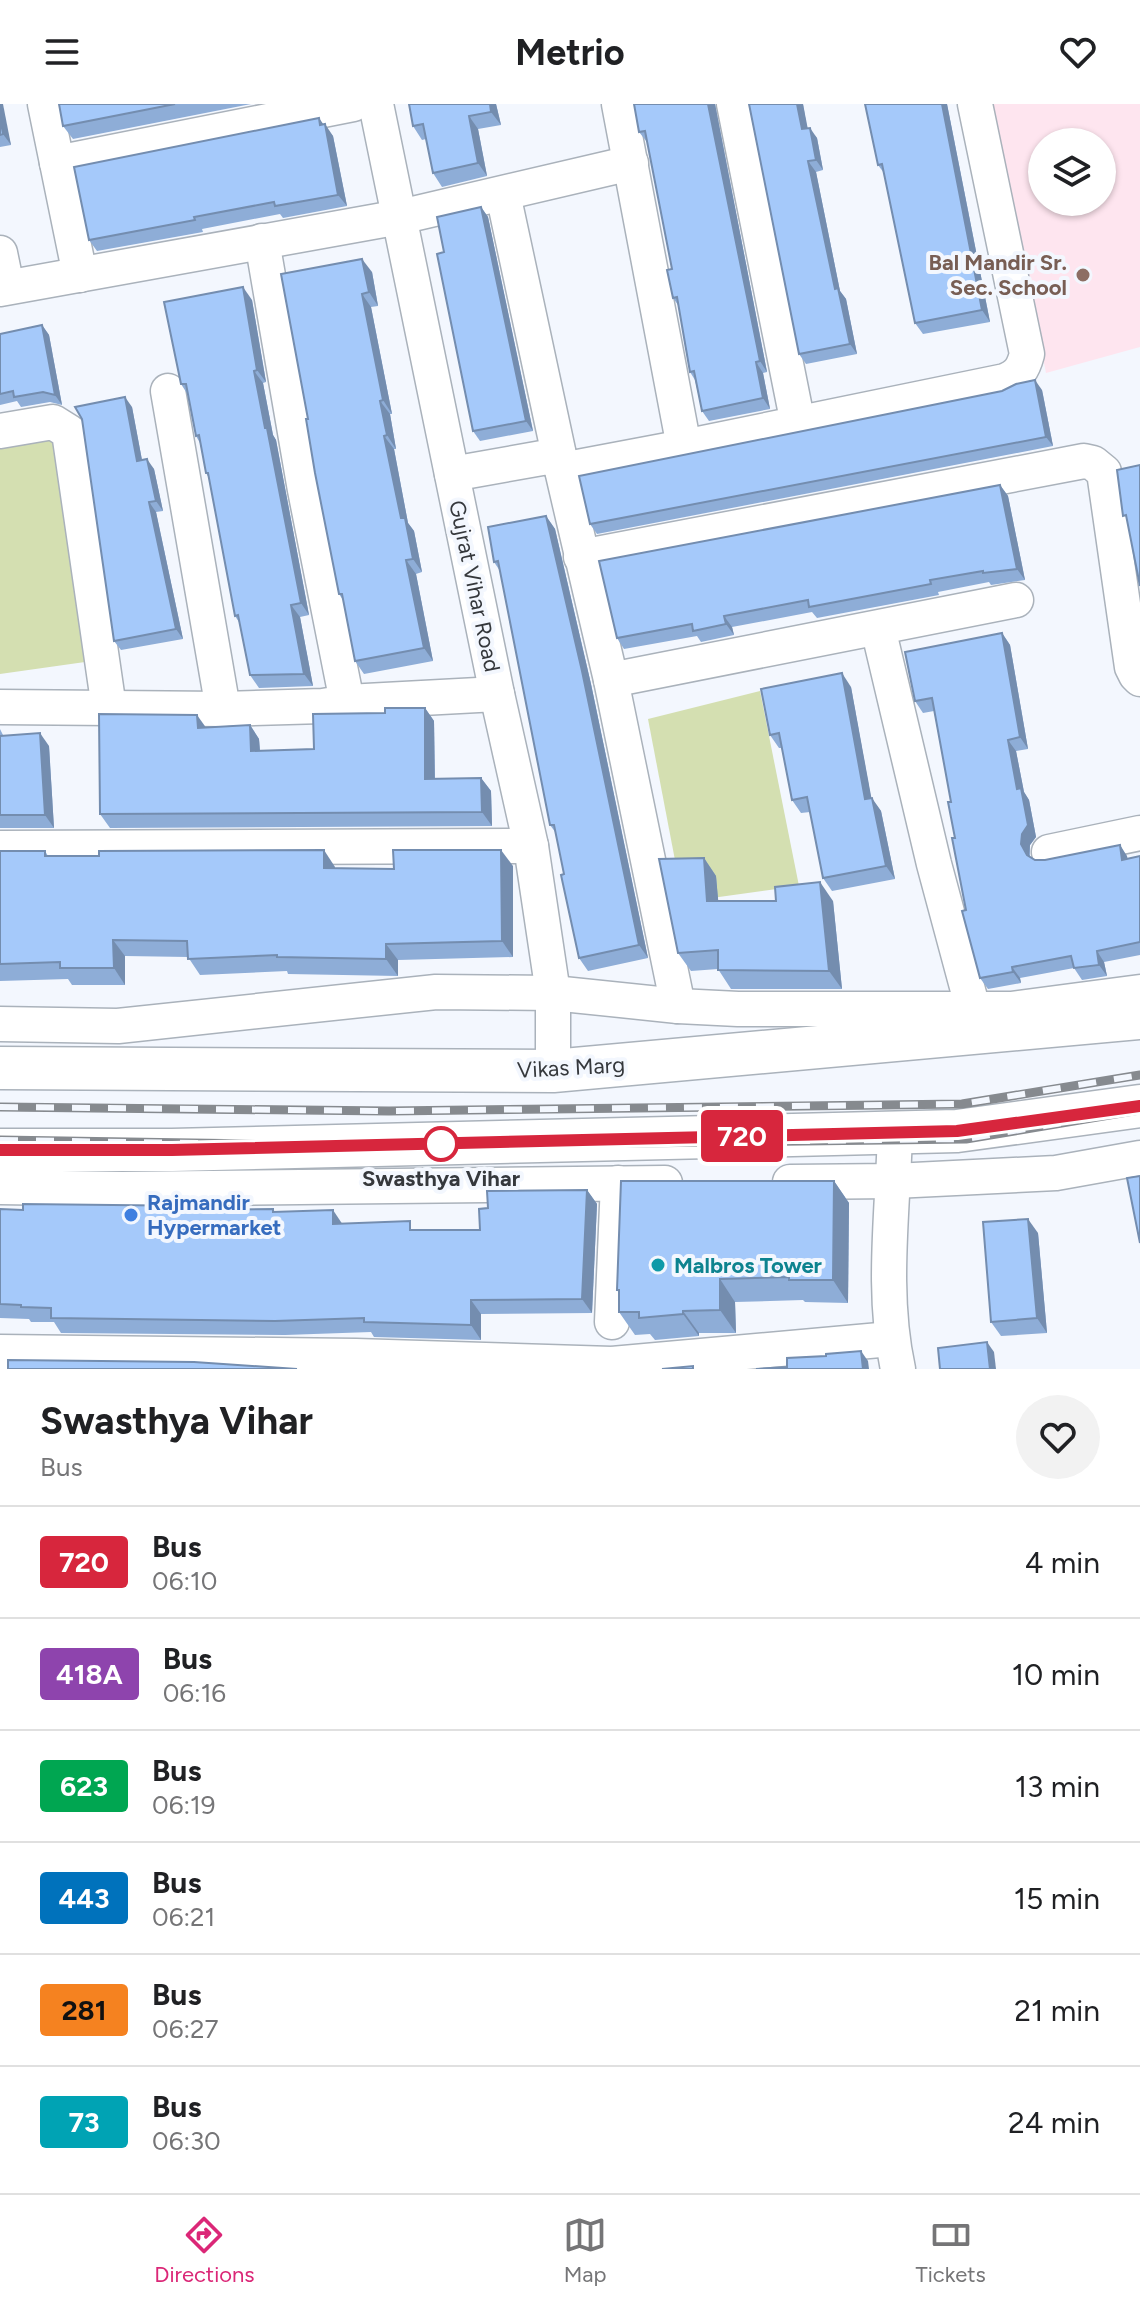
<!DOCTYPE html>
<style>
:root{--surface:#fff;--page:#f2f2f2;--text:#202124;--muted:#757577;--line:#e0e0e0;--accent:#db2777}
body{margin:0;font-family:Figtree,sans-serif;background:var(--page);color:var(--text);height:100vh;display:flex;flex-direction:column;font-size:30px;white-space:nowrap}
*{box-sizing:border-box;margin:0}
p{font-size:26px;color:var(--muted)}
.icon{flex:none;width:44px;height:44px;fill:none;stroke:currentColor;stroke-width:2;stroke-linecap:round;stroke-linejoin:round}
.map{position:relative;height:1265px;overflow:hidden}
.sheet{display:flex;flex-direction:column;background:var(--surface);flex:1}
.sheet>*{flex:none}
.badge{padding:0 16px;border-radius:6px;font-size:28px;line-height:52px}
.fabs{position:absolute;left:1028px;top:24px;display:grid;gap:16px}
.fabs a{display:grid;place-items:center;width:88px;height:88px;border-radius:50%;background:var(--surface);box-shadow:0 2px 6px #0004;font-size:40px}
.map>.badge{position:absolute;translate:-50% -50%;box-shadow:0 0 0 4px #fff}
.round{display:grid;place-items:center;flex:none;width:84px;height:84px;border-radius:42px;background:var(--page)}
.head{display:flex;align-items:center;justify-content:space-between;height:136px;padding:0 40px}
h1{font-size:38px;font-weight:700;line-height:60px}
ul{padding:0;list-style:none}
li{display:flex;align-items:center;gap:24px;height:112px;padding:0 40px;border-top:2px solid var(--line)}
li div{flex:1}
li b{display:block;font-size:30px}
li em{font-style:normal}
li .badge{min-width:88px;font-weight:700;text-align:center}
header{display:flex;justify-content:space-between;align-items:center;height:104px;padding:0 40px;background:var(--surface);font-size:36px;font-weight:700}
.menu{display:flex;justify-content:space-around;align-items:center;height:112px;border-top:2px solid var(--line);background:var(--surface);font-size:22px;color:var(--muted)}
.menu a{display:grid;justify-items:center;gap:4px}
.menu .current{color:var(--accent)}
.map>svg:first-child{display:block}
.education{fill:#fee5ef;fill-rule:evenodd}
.green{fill:#d4dfb1}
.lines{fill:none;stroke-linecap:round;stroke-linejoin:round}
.minor-casing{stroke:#aab2bb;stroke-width:37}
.major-casing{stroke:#aab2bb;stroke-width:45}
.minor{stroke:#fff;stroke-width:34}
.major{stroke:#fff;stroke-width:42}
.rail-casing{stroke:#868a8f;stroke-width:9}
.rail{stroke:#f3f7fe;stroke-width:6;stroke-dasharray:18;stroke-linecap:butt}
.wall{fill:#8eadd7}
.shaded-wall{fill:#748daf}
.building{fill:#a5c9fa;stroke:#748daf;stroke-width:2}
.line-casing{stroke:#fff;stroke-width:18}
.line{stroke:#d7263d;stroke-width:12}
.education-dot{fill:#8d6e63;stroke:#f3f7fe;stroke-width:3}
.stop-dot{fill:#fff;stroke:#d7263d;stroke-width:4}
.shop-dot{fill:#3f7fe0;stroke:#f3f7fe;stroke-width:3}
.culture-dot{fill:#0f9aa8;stroke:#f3f7fe;stroke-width:3}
.labels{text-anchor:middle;stroke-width:8;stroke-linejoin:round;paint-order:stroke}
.education-label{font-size:22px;font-weight:bold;fill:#785e54;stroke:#f3f7fe;text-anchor:end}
.street-label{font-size:22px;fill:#35383c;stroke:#f3f7fe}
.stop-label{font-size:22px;font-weight:bold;fill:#35383c;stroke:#f3f7fe}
.shop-label{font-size:22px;font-weight:bold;fill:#366cbe;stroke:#f3f7fe;text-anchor:start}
.culture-label{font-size:22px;font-weight:bold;fill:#0d838f;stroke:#f3f7fe;text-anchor:start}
</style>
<header><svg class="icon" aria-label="menu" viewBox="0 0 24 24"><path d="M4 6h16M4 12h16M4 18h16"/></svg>Metrio<svg class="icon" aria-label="heart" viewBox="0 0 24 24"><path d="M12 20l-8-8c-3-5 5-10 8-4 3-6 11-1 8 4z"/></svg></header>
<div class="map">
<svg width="1140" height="1265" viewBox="0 0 1140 1265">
<rect width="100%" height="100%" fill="#f3f7fe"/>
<path class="education" d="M993 0H1140V243L1046 269ZM1042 38H1102V98H1042Z"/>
<g class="green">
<polygon points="53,336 85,558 0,570 0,343"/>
<polygon points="760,587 799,782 683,798 648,615"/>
</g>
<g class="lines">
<g class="minor-casing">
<g id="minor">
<polyline points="45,0 80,171"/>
<polyline points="376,0 497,590 531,742 553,889 553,967"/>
<polyline points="619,0 684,343"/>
<polyline points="734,0 798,320"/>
<polyline points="57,59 353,0"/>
<polyline points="503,90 559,351"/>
<polyline points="262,137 305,386 347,598"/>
<polyline points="0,149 7,183"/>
<polyline points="0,185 400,113 631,59"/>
<polyline points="168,287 223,605"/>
<polyline points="0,327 53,318 69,328 109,604"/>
<polyline points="562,366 611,576"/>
<path d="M452 370 559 351 562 366 684 343 1005 277C1019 271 1023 265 1027 250L975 0"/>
<polyline points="581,453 1084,357 1093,359 1104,368 1132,563 1136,571 1140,575"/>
<polyline points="878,524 934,760 973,905"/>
<polyline points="0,603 223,605 323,602 347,598 497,590"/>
<polyline points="0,744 531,742"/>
<polyline points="1049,748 1140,729"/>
<polyline points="678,902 611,576 1016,496"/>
<polyline points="0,920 118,922 436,888 553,889 678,902 738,905 1011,905 1140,888"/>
<path d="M895 1028C893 1106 881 1188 898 1265"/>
<polyline points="790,1078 894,1077 1056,1069 1140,1054"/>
<polyline points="0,1083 122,1085 665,1079"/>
<polyline points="612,1218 618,1079"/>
<polyline points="0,1248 356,1252 612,1260 891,1235"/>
</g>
</g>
<g class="major-casing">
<g id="major">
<polyline points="0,964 553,967 1140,914"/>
<polyline points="0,1046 172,1046 957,1027 1140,1002"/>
</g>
</g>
<use href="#minor" class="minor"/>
<use href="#major" class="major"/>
<g class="rail-casing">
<g id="rail">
<polyline points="0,1003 389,1007 962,1000 1140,971"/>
<polyline points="0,1036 389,1042 966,1035 1140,1006"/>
</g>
</g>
<use href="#rail" class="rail"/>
</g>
<g class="wall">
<polygon points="0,0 11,41 0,43"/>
<polygon points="59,0 251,0 73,35 63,22"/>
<polygon points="409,0 496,0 501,21 478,25 487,72 442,83 433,69 426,35 422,36 413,22"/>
<polygon points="634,0 715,0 767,268 763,269 770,305 709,317 702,307 695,276 690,268 678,201 673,194 672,165 647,38 639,28"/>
<polygon points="749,0 803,0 807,24 817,34 823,66 816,68 840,187 846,195 857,250 806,260 799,250"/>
<polygon points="865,0 947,0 990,218 923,230 915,219 884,69 878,61"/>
<polygon points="323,21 333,32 347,102 283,114 280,110 202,125 203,128 97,147 89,136"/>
<polygon points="481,103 488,113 533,327 480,337 473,327 444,148"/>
<polygon points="372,168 378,202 371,203 392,310 390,310 396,345 394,345 408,419 414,427 422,468 416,470 433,557 364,570 355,557 343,496 339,490 308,315"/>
<polygon points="252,196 266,278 263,279 273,331 276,336 309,511 300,513 313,582 259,584 250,571 239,518 235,512 209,374 206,369 200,339 196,332 188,291 181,280"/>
<polygon points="42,221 49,231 62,301 50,298 21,303 17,297 0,301 0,230"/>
<polygon points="1042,286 1053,342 597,430 590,420 1002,287"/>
<polygon points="132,303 142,356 154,365 163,407 156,408 183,535 121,546 114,537"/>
<polygon points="1000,381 1008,392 1025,476 991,481 989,478 938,488 939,491 817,514 812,508 732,523 734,531 701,538 697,532 624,545 617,534"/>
<polygon points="546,412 555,425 591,580 648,854 588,867 579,854 556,729 550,721 500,467 494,458"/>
<polygon points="1002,529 1010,541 1028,645 1016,647 1024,688 1029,696 1036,733 1030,741 1030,753 1035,756 1045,756 1120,741 1128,755 1140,752 1140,851 1104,858 1107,872 1082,876 1074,864 1020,874 1021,879 988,885 980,874 966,806 955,734 951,698 934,607 923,609 915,597"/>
<polygon points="851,583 871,694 881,707 895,775 832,787 823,774 810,708 801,709 792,696 782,644 779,644 770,631"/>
<polygon points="425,604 434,617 435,675 481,674 491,687 492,722 110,724 100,710 206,624 250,621 259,635 260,647 314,645 385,609"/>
<polygon points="0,625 3,631 49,642 54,724 0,724"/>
<polygon points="0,747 45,747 48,752 335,763 335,764 394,765 513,762 513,853 398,856 398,872 288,870 287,867 200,871 188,853 125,852 125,881 72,881 68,875 0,877"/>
<polygon points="704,754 716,772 718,797 833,797 842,885 731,885 718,865 691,867 678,849"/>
<polygon points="834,1077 849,1099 848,1199 805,1198 803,1196 735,1198 736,1229 699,1229 699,1232 655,1236 650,1230 635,1231 619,1208 619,1189 617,1186"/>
<polygon points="587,1086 597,1100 592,1209 481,1210 481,1236 374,1233 371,1228 285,1231 61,1229 54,1218 31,1218 29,1215 0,1214 0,1105 273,1105 275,1108 342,1120 415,1126 480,1126 488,1104"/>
<polygon points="1038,1129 1047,1229 1001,1232 991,1218"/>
</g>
<g class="shaded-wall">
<polygon points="0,0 3,0 11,41 3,30 0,13"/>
<polygon points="490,0 496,0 501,21 491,8"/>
<polygon points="708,0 715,0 767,268 760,257"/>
<polygon points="797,0 803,0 810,36 802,25"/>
<polygon points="942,0 947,0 990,218 982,206"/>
<polygon points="469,12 478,25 487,72 478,59"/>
<polygon points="319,14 326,24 325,20 333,32 347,102 338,91"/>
<polygon points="810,24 817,34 823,66 816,56"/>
<polygon points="808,57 816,68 840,187 846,195 857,250 850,240 835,185"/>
<polygon points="481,103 488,113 533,327 526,317"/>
<polygon points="362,155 372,168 378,202 369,188"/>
<polygon points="243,183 252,196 266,278 257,266"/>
<polygon points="362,190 371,203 392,310 383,296"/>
<polygon points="42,221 49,231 62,301 55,291"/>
<polygon points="756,258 763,269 770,305 763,294"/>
<polygon points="254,267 263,279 273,331 276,336 309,511 301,499"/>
<polygon points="1035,276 1042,286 1053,342 1046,333"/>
<polygon points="125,293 132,303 144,367 137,357"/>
<polygon points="380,297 390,310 396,345 387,331"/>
<polygon points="384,332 394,345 408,419 414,427 422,468 413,455 401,414"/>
<polygon points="147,355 154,365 163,407 156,397"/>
<polygon points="1000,381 1008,392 1025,476 1017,465"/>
<polygon points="149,398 156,408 183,535 176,525"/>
<polygon points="546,412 555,425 591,580 648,854 639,841"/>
<polygon points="406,456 416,470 433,557 424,544"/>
<polygon points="291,501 300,513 313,582 304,570"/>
<polygon points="724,512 732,523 734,531 726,520"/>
<polygon points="1002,529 1010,541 1028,645 1020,633"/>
<polygon points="842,569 851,583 874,708 865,695"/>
<polygon points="425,604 434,617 435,689 425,675"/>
<polygon points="197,611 207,625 198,624"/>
<polygon points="250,621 259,635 261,661 251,647"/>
<polygon points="40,629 49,642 54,724 45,711"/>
<polygon points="1008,636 1016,647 1024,688 1029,696 1036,733 1030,741 1029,751 1035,762 1021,740 1022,730 1017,685"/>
<polygon points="481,674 491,687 492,722 482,708"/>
<polygon points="872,694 881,707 895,775 886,762"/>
<polygon points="1120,741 1127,752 1130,767 1122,756"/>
<polygon points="324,746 335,763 335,780 324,764"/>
<polygon points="501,746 513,762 513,853 502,837"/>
<polygon points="704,754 716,772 720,816 707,797"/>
<polygon points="820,778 833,797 842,885 829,867"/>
<polygon points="113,836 125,852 125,881 114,864"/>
<polygon points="386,840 398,856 398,872 386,855"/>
<polygon points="1097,847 1104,858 1107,872 1099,861"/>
<polygon points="1012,863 1020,874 1021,879 1013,868"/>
<polygon points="834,1077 849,1099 848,1199 833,1176"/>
<polygon points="587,1086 597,1100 592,1209 582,1195"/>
<polygon points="333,1106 343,1121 333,1120"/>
<polygon points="1028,1115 1038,1129 1047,1229 1037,1214"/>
<polygon points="720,1175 735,1198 736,1229 720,1206"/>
<polygon points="471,1196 481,1210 481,1236 471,1221"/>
<polygon points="683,1207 699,1229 699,1232 683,1210"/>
<polygon points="987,1238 994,1248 996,1265 990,1265"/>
<polygon points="861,1247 868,1257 869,1265 863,1265"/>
</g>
<g class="building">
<polygon points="59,0 175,0 63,22"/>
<polygon points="409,0 490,0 491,8 469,12 478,59 433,69 423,20 413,22"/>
<polygon points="634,0 708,0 760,257 756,258 763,294 702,307 694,267 690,268 677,193 673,194 667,166 672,165 645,27 639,28"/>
<polygon points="749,0 797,0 802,25 810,24 816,56 808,57 835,185 838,184 850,240 799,250"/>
<polygon points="865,0 942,0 982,206 915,219 882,60 878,61"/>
<polygon points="0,13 3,30 0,31"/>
<polygon points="319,14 320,21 325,20 338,91 275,102 274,98 194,113 195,116 89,136 74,63"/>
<polygon points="481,103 526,317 473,327 437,150 444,148 437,113"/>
<polygon points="362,155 369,188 362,190 383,296 380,297 387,331 384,332 401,414 405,414 413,455 406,456 424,544 355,557 342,490 339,490 315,369 306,315 308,315 281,170"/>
<polygon points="243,183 257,266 254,267 265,324 267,324 301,499 291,501 304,570 250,571 238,511 235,512 208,369 206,369 199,331 196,332 186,280 181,280 164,198"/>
<polygon points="42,221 55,291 43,288 14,293 13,287 0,290 0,230"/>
<polygon points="1035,276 1046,333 590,420 579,372 1002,287 1016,280"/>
<polygon points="125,293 137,357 147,355 156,397 149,398 176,525 114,537 82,315 75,303"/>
<polygon points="1140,361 1140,482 1126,411 1123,412 1117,366"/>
<polygon points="1000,381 1017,465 983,469 983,467 930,476 931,480 809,503 808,496 724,512 726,520 693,527 692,520 617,534 599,457"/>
<polygon points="546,412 582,567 639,841 579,854 561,771 564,770 554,721 550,721 498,457 494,458 488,423"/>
<polygon points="1002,529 1020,633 1008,636 1017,685 1021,684 1028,721 1022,730 1021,740 1027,751 1035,756 1045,756 1120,741 1122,756 1140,752 1140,838 1097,847 1099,861 1074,864 1071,852 1012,863 1013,868 980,874 962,807 966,806 952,734 955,734 948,698 951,698 932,594 915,597 905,548"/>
<polygon points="842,569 865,695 872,694 886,762 823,774 807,693 792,696 779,629 770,631 761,585"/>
<polygon points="385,604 425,604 425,675 481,674 482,708 100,710 99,610 197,611 198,624 250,621 251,647 314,645 313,610 385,609"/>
<polygon points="40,629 45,711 0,711 0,632"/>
<polygon points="324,746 324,764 394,765 393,746 501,746 502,837 386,840 386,855 277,853 277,851 188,855 187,837 113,836 114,864 60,864 60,858 0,860 0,747 45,747 45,752 99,752 99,747"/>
<polygon points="704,754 707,797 776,797 775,783 820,778 829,867 718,866 718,846 678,849 659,755"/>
<polygon points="1140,1072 1140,1139 1127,1074"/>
<polygon points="621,1077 834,1077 833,1176 789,1176 789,1173 720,1175 720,1206 683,1207 683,1210 639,1214 639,1208 619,1208 619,1186 617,1186"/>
<polygon points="587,1086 582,1195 471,1196 471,1221 364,1218 364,1214 275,1217 51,1214 51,1204 21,1203 21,1201 0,1200 0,1105 23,1106 23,1100 203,1102 203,1106 273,1105 273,1108 333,1106 333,1120 410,1117 410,1126 480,1126 479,1105 488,1104 487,1087"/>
<polygon points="1028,1115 1037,1214 991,1218 983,1118"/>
<polygon points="987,1238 990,1265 940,1265 938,1244"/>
<polygon points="861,1247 863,1265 756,1265 787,1263 787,1254 826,1252 826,1250"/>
<polygon points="8,1256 194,1258 297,1265 8,1265"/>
<polygon points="693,1262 693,1265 662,1265"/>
</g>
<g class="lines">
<g class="line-casing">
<polyline id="line" points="0,1046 172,1046 957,1027 1140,1002"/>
</g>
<use href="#line" class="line"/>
</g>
<circle class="education-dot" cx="1083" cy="171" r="8"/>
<circle class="stop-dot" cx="441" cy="1040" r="16"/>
<circle class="shop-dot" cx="131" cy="1111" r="8"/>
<circle class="culture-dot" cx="658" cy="1161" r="8"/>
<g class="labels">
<g class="education-label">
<text x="1067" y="166">Bal Mandir Sr.<tspan x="1067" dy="25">Sec. School</tspan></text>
</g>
<g class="street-label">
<text transform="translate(475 482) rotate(78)" y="8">Gujrat Vihar Road</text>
<text transform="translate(571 963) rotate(-3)" y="8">Vikas Marg</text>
</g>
<g class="stop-label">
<text x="441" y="1082">Swasthya Vihar</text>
</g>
<g class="shop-label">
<text x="147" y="1106">Rajmandir<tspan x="147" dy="25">Hypermarket</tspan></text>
</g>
<g class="culture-label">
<text x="674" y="1169">Malbros Tower</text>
</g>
</g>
</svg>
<div class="fabs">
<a><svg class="icon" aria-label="layers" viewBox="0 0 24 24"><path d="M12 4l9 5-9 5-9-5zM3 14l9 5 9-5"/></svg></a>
</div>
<b class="badge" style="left:742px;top:1032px;background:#d7263d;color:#fff">720</b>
</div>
<section class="sheet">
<div class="head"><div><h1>Swasthya Vihar</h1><p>Bus</p></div><a class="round"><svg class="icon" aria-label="heart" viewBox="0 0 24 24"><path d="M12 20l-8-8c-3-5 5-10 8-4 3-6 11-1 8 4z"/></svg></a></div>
<ul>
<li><span class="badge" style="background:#d7263d;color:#fff">720</span><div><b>Bus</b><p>06:10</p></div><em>4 min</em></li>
<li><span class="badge" style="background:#8e44ad;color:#fff">418A</span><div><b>Bus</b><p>06:16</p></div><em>10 min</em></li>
<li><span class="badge" style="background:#00a651;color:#fff">623</span><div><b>Bus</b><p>06:19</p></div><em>13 min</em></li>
<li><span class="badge" style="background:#0072bc;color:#fff">443</span><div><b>Bus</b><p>06:21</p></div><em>15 min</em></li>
<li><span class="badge" style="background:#f58220;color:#111">281</span><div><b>Bus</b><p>06:27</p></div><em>21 min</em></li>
<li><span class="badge" style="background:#00a3b4;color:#fff">73</span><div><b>Bus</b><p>06:30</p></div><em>24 min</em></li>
</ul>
</section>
<nav class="menu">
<a class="current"><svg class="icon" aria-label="directions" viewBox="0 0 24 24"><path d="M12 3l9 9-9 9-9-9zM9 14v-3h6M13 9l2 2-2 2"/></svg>Directions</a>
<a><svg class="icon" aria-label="map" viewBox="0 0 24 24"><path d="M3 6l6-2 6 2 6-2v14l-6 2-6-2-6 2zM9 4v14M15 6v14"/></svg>Map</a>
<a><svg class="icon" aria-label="tickets" viewBox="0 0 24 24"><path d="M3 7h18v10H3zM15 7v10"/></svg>Tickets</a>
</nav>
